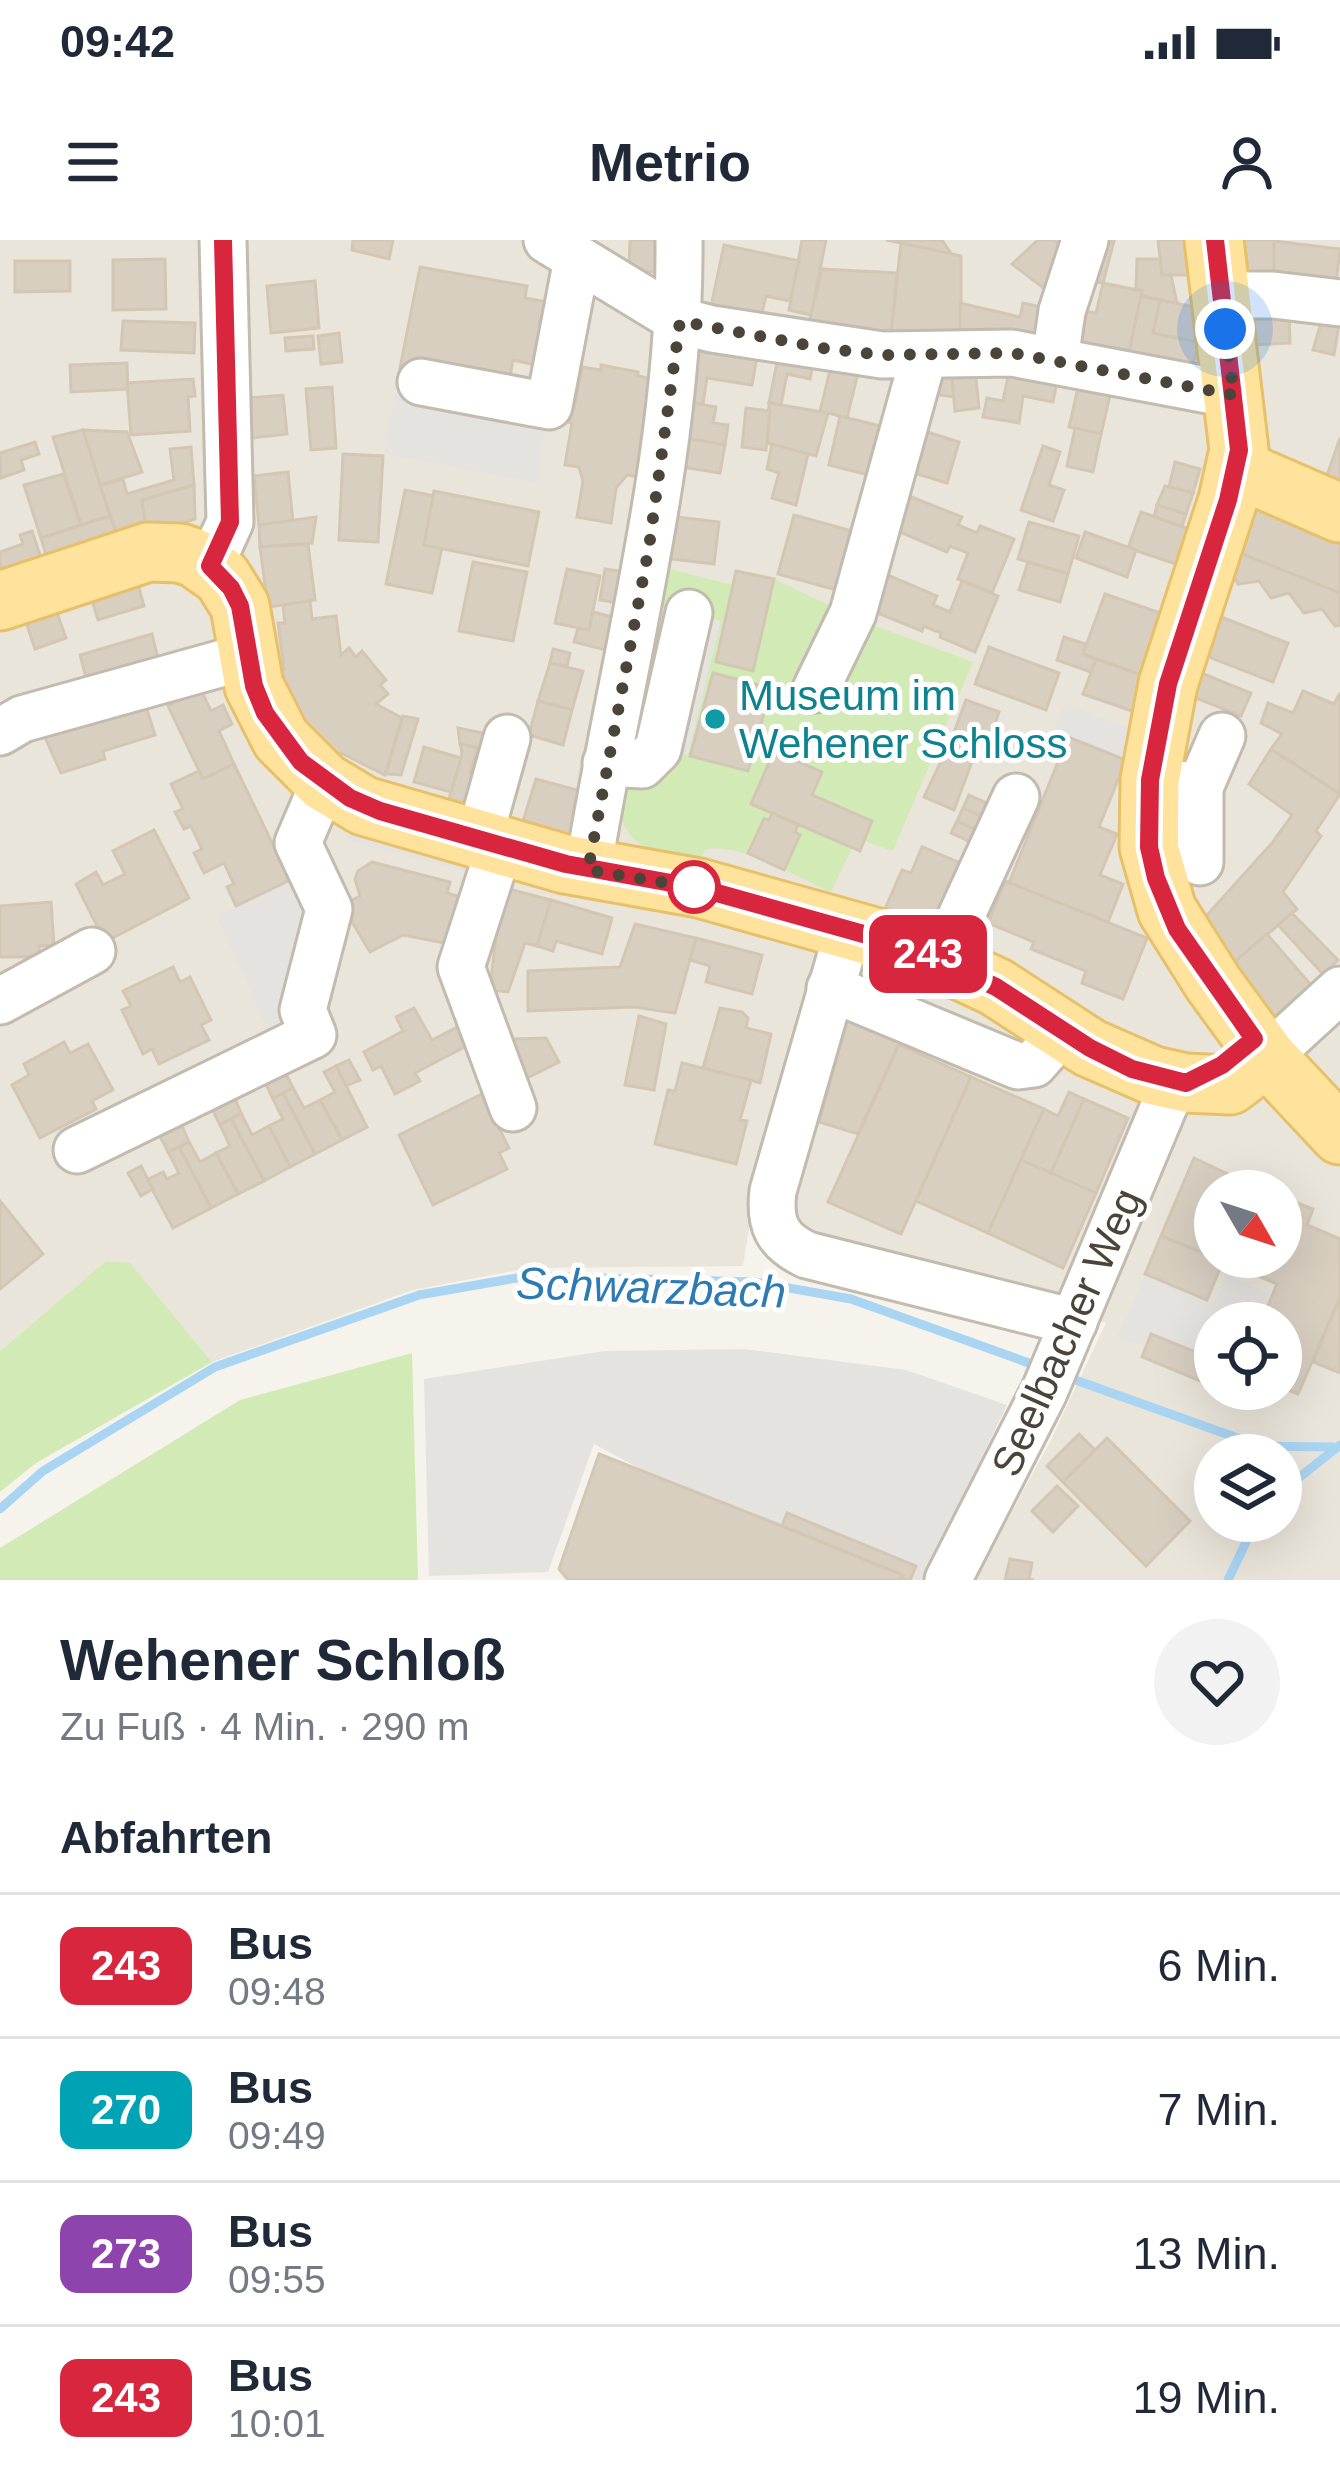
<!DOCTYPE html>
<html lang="de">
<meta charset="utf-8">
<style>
:root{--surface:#fff;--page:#f2f2f3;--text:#1f2937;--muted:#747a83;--line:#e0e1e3}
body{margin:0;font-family:Helvetica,sans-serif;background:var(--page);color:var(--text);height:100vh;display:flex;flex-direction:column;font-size:45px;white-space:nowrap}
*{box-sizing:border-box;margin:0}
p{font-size:39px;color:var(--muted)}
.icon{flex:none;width:66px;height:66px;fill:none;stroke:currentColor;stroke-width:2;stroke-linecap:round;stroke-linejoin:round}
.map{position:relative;height:1340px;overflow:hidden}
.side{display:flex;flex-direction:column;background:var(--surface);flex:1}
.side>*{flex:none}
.badge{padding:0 24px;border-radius:18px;font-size:42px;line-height:78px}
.needle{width:78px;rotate:129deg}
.tools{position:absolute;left:1194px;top:930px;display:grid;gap:24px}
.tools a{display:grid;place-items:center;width:108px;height:108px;border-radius:50%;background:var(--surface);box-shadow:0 12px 48px #0002;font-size:60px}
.you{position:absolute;width:60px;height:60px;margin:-30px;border:9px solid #fff;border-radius:50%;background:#1a73e8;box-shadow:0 0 0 18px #1a73e833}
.map>.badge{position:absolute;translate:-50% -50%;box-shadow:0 0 0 6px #fff}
h2{padding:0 60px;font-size:45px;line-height:108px}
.round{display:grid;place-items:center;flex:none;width:126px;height:126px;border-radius:63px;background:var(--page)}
.overview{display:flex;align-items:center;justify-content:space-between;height:204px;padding:0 60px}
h1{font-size:57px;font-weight:700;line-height:90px}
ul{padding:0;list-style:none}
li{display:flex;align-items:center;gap:36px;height:144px;padding:0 60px;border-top:3px solid var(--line)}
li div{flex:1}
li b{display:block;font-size:45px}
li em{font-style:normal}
li .badge{min-width:132px;font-weight:700;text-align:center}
.status{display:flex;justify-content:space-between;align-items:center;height:84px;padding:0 60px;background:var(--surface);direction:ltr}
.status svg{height:33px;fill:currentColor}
header{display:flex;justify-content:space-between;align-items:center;height:156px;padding:0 60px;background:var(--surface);font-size:54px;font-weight:700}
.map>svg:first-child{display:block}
.residential{fill:#eae5da;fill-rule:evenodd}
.green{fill:#d2eab5}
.parking{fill:#e5e3e0}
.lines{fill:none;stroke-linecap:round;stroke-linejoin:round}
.stream{stroke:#a9d4f2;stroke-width:9}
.building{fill:#d8cfc1;stroke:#d3c7b4;stroke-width:3}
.minor-casing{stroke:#c2bbae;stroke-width:51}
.major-casing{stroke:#e6c16a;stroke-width:63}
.minor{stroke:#fff;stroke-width:45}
.major{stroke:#ffe39c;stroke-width:57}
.line-casing{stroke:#fff;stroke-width:27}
.line{stroke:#d7263d;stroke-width:18}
.walk{stroke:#4b4439;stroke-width:12;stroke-dasharray:0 21.6}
.culture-dot{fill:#0f9aa8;stroke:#fff;stroke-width:4.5}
.stop-dot{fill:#fff;stroke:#d7263d;stroke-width:6}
.labels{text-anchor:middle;stroke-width:10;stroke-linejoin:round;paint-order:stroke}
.culture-label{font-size:42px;fill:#0d838f;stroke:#fff;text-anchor:start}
.street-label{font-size:42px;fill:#4b4439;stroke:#fff}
.water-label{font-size:45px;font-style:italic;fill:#2e7ab2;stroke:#fff}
</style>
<div class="status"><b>09:42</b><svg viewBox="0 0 49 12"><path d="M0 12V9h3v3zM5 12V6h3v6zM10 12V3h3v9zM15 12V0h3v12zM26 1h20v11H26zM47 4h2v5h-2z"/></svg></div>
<header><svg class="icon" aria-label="menu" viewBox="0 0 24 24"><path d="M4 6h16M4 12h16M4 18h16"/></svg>Metrio<svg class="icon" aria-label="person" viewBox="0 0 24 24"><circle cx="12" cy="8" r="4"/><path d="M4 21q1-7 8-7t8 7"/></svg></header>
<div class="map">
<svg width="1340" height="1340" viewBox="0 0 1340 1340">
<rect width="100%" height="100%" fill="#f6f3ec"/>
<path class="residential" d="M0 0H1340V1340H974L1049 1204 1106 1083 1058 1063 818 1004 751 976 743 1026 529 1028 413 1050 212 1122 130 1024 106 1021 0 1111ZM1215 951H1281V1017H1215ZM1215 1083H1281V1149H1215ZM1215 1215H1281V1281H1215Z"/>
<g class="green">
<path d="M659 326 732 345 736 331 774 339 862 381 973 422 893 611 864 601 860 611 852 608 831 652C800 639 736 600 705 610L699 621C649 611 631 613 614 561Z"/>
<polygon points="106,1021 130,1023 212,1122 36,1223 0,1252 0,1111"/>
<polygon points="412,1113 418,1340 0,1340 0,1308 240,1160"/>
</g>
<g class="parking">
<polygon points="399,138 549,166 537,243 383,213"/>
<polygon points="653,364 721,381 688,515 668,510 670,498 623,487"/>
<polygon points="1065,464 1138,492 1126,520 1053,491"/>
<polygon points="352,576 478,614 472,633 346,600"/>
<polygon points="294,637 316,682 289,777 267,788 217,677"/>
<polygon points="1145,1034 1214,1063 1228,1035 1273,1055 1261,1083 1215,1083 1215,1120 1146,1107 1117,1097"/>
<polygon points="744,1109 906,1130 1007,1165 922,1340 848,1340 594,1204 548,1332 429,1336 424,1139 605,1111"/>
</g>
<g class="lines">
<g class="stream">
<polyline points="1067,1137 1260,1206 1333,1207"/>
<polyline points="1281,1252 1340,1205"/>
<polyline points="0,1269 43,1231 215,1127 419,1055 528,1036 755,1042 851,1059 1040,1127"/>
<polyline points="1228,1340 1256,1281"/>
</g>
</g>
<g class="building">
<polygon points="353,0 393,0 389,19 352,10"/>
<polygon points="630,0 667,0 666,32 629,31"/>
<polygon points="802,0 826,0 811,75 789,70"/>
<polygon points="886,0 942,0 952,15 901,3"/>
<polygon points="1038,0 1054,0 1067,9 1054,56 1012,24"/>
<polygon points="1096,0 1114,1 1103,43 1083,40"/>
<polygon points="1158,0 1194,0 1199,35 1162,35"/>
<rect x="1241" y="0" width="33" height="45"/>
<polygon points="1274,1 1340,9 1335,53 1274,45"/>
<polygon points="901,3 961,16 961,101 890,103"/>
<polygon points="724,5 799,21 790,61 766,56 759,86 709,76"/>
<polygon points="165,19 166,69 113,70 113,20"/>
<polygon points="1137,19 1160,19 1162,35 1171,35 1177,63 1141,56 1142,51 1136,49"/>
<polygon points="15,21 70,21 70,51 15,52"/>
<polygon points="420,27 527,46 525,58 547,62 535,125 513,120 508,148 400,128"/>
<polygon points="822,29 897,33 890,103 806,95"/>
<polygon points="315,41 319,88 271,93 267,46"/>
<polygon points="1103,43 1142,51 1128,118 1068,112 1075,70 1096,73"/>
<polygon points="1141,56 1160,60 1153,93 1198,102 1192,131 1128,118"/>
<polygon points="1160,60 1204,69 1198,102 1153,93"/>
<polygon points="960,63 1020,77 1023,63 1051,69 1041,110 960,90"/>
<polygon points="1289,72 1290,103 1249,105 1244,74"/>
<polygon points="1323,76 1340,78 1334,115 1313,110"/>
<polygon points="123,81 195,83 194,113 121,110"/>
<polygon points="339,93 342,122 321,124 318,96"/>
<polygon points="313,96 314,109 286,111 285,98"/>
<polygon points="691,99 758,110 752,145 707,138 703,164 680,161"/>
<polygon points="779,112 814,117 810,139 787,134 781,165 769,163"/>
<polygon points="833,119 860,125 847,178 820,171"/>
<polygon points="1011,122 1059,131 1053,162 1023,156 1019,183 983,177 987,158 1003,161"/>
<polygon points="127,123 128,149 71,152 70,125"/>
<polygon points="601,125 638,132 638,136 657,140 640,237 627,235 616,248 611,283 577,277 583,241 579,227 565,225 572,183 568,182 570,168 574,168 582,127 601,130"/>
<polygon points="951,127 954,157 927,153 933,128"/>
<polygon points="951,127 975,129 979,168 955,171"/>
<polygon points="193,139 195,156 188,157 190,191 131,195 127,143"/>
<polygon points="1080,139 1112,147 1101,194 1069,187"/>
<polygon points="332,147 336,208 311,210 306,149"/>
<polygon points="283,155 287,194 251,198 248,158"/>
<polygon points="680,161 716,167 713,183 728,185 725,205 674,196"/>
<polygon points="769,163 828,173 816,216 767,203"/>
<polygon points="746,168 770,171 766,210 742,207"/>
<polygon points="840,176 893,189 880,238 829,225"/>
<polygon points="1075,188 1101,194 1093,232 1067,226"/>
<polygon points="83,190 127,192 142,232 100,245"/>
<polygon points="83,190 110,276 81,285 53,197"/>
<polygon points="924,191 959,202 947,243 911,232"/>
<polygon points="674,196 725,205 720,233 670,225"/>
<polygon points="1340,198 1340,250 1326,238"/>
<polygon points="35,202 39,214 21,220 24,230 1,238 0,213"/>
<polygon points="772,204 808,214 796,265 772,258 779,233 767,229"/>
<polygon points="1043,206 1060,212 1049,245 1064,250 1053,281 1021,270"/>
<polygon points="191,207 194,245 142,260 147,295 120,303 100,245 123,239 127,254 174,240 170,209"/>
<polygon points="343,214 383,216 378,302 339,300"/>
<polygon points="1175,222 1200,229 1193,253 1169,247"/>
<polygon points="288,232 293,282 259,285 254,236"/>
<polygon points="63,234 81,285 41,298 24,245"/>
<polygon points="194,245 195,279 147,295 142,260"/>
<polygon points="1165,246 1193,253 1186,274 1157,265"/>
<polygon points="405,250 434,256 424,305 442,308 432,353 386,344"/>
<polygon points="434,251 539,272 528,326 424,305"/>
<polygon points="1253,252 1340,287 1340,353 1230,309"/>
<polygon points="909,256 962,277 958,285 977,293 980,286 1014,299 992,353 958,339 968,313 950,306 947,312 895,290"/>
<polygon points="1157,265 1186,274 1182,286 1154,277"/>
<polygon points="1141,272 1194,291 1182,326 1128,308"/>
<polygon points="794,275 863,294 847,353 778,334"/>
<polygon points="110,276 120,303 49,325 41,298"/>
<polygon points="668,276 719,282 714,324 663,318"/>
<polygon points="316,277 312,303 260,307 259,285"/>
<polygon points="1029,282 1079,296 1068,334 1018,319"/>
<polygon points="32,291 43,324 0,339 0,312 23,304 20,295"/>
<polygon points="1085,292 1136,310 1127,337 1076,318"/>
<polygon points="308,304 315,360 268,367 260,307"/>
<polygon points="1230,309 1340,353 1340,385 1335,386 1322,369 1304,373 1289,353 1271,358 1259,341 1238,344 1226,323"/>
<polygon points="473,322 527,332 513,401 459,391"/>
<polygon points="1028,322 1068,334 1060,362 1019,350"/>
<polygon points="567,329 600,336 589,390 555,383"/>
<polygon points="605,329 631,333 626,364 600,360"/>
<polygon points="736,331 774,339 753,431 716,422"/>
<polygon points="135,334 144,366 98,380 88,348"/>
<polygon points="885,334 937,356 933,365 950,372 962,341 998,356 975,412 940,397 941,393 924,386 922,391 870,370"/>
<polygon points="1105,354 1169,376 1147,437 1083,414"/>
<polygon points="310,361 312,379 336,376 341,415 349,408 356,417 362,411 386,440 380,445 388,454 376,464 402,478 385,535 341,513 337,520 298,479 275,430 284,429 278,383 285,383 283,365"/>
<polygon points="53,362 66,398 35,409 23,373"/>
<polygon points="593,372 625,380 618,413 574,402 578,388 589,390"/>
<polygon points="1221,377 1288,403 1273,442 1206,416"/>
<polygon points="152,394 160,427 89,448 80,415"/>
<polygon points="1064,397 1086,404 1083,414 1096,419 1091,432 1057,420"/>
<polygon points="989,407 1059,433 1046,470 975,444"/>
<polygon points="553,409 570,413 567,426 550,423"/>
<polygon points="1096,419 1147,437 1135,472 1083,454"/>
<polygon points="550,423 583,431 572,470 538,461"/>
<polygon points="713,433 771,448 748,531 690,516"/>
<polygon points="1201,433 1251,453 1241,476 1191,456"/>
<polygon points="201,450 211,471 223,465 232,484 219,491 234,524 203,539 168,466"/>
<polygon points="1303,451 1334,464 1340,453 1340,554 1271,509 1282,494 1261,483 1268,463 1293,473"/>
<polygon points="142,454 155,495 103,511 105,519 61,533 40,486"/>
<polygon points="966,460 999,472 986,511 952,498"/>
<polygon points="538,461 572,470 563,505 529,495"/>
<polygon points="403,476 418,479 401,535 386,534"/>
<polygon points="458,488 497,496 494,511 460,504"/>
<polygon points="1068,497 1126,520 1099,587 1117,594 1100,635 1123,644 1108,682 1009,643"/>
<polygon points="952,498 977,508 954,570 924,557"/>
<polygon points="460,504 478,508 470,532 486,536 475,574 447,566 462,513"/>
<polygon points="424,507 461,518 451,552 414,542"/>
<polygon points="1271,509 1340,554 1316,591 1321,596 1283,652 1297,669 1232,725 1198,685 1272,603 1292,575 1249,544"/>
<polygon points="774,511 822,532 812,555 872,581 860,611 751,564"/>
<polygon points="234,524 290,640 236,666 227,647 234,644 224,623 204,633 194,613 202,609 191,586 184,589 175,572 183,569 171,544 199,531 203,539"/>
<polygon points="536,539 584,552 568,605 520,591"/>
<polygon points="969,555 991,565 985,578 963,568"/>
<polygon points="963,568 985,578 978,591 957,581"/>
<polygon points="772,573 798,585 795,592 800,595 784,630 748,613 764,579 769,580"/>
<polygon points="957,581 978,591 973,603 951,593"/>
<polygon points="154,590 189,658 105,702 76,644 96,632 103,645 125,634 113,611"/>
<polygon points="922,607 970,627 942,693 885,669 902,630 911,633"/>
<polygon points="372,622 450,642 447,653 464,658 450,704 403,695 370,712 342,665 360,656 355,639 358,631"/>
<polygon points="1005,641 1147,698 1123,759 1082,743 1086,731 1031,709 1034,702 988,683"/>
<polygon points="509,649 551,660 537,706 525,703 508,752 490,750 496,696"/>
<polygon points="551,660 612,678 602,714 556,701 553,711 537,706"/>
<polygon points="51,662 54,705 39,706 40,717 0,717 0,666"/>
<polygon points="1292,673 1338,720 1323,734 1278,685"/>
<polygon points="635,684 696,698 675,773 635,767 528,771 528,731 620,727"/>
<polygon points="1267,694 1311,745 1272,779 1227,728"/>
<polygon points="696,698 762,715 752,754 706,742 710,726 690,720"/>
<polygon points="173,727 180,742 190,737 211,780 201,785 209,800 159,824 152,809 143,814 122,770 131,766 123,751"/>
<polygon points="414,768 432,800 465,783 474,802 415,833 420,841 395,854 381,826 373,830 364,812 403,791 396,777"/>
<polygon points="720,768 742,772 748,778 746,788 771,794 760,843 703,828"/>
<polygon points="639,776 666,784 654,850 625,845"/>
<polygon points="848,777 901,799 858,894 819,882"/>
<polygon points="546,798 559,822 519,842 501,805 514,799"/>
<polygon points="64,802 70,813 88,804 113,850 92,861 96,869 40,898 12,845 29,835 24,824"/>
<polygon points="899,805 971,837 901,994 828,962"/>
<polygon points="349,820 360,840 346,846 336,826"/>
<polygon points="682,823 751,840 740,880 747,881 736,924 655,904 668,850 675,851"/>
<polygon points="282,826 293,848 273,859 262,836"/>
<polygon points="336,826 367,887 342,900 320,860 335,852 324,832"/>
<polygon points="971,837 1044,869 988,993 916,961"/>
<polygon points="293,848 304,868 320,860 342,900 315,914 283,853"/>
<polygon points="232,851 241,873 220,885 209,863"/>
<polygon points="1069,852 1084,859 1051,933 1021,920 1044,869 1058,876"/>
<polygon points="283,853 315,914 290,927 269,886 283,879 273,859"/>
<polygon points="482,854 509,908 499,913 507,929 433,965 399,895"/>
<polygon points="1084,859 1128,878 1096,953 1051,933"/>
<polygon points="241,873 252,895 269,886 290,927 264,941 231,879"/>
<polygon points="179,879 189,902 168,912 157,890"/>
<polygon points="231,879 264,941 238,954 216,913 230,906 220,885"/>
<polygon points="189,902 200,922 216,913 238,954 211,968 179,907"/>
<polygon points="179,907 211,968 173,988 147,940 163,932 167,939 179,933 168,912"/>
<polygon points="1194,918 1255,947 1253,951 1215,951 1215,1017 1225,1017 1223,1021 1161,996"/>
<polygon points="1021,920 1096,953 1063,1028 988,993"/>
<polygon points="141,926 153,949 141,956 128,933"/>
<polygon points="1281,957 1313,969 1307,985 1340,999 1340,1057 1298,1154 1281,1147 1281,1083 1261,1083 1277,1044 1223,1021 1225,1017 1281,1017"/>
<polygon points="0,961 43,1014 0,1049"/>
<polygon points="1161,996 1223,1021 1207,1060 1145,1034"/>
<polygon points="1340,1057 1340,1133 1313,1122"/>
<polygon points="1151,1094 1215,1120 1215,1147 1142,1117"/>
<polygon points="1079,1194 1095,1210 1063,1242 1047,1226"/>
<polygon points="1107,1198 1190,1281 1146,1326 1063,1242"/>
<polygon points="599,1214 782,1286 903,1335 900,1340 568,1340 559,1329"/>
<polygon points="1057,1246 1078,1266 1053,1292 1032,1271"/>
<polygon points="787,1273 916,1326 910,1340 900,1340 903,1335 782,1286"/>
<polygon points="1010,1319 1032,1323 1029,1339 1034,1340 1005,1340"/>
</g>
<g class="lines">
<g class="minor-casing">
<g id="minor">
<polyline points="547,0 680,81 712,89 882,115 1012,113 1234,155"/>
<polyline points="1220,55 1273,55 1340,63"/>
<polyline points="1055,120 1062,71 1085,0"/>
<polyline points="421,142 549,166 577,19"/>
<polyline points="210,326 230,282 223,0"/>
<polyline points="816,449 853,373 924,115"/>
<polyline points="0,492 22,479 248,416"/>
<polyline points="606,523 642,525 658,509 689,373"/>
<polyline points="1150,540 1200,547 1200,622"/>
<polyline points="1200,547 1222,496"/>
<polyline points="479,599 507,498"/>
<polyline points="500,606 461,727 513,868"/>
<path d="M588 630C622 421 681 212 679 0"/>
<path d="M849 687 773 951C769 984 777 1001 807 1015L1074 1082"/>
<polyline points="941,720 1016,557"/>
<polyline points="830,748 1018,826 1034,824 1063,791"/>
<polyline points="0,761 92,711"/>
<polyline points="1267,817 1340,750"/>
<polyline points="77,910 313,795 303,770 329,669 298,603 324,542"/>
<polyline points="948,1340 1044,1152 1175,840"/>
</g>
</g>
<g class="major-casing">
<g id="major">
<polyline points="1214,0 1239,210 1228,260 1168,444 1150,540 1149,607 1167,670 1213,743 1267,817 1340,895"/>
<polyline points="1236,228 1340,273"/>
<polyline points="0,361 148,312 180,313 195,318 222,337 240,366 254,446 281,499 324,542 364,566 565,624 699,648 910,707 996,747 1090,808 1154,836 1186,843 1230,845 1267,817"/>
</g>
</g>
<use href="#minor" class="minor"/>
<use href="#major" class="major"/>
</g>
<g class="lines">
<g class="line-casing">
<polyline id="line" points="223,0 230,282 210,326 231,348 240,366 254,446 265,473 301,522 350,558 380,571 566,624 699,648 910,707 996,747 1090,808 1132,829 1186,843 1222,825 1254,799 1177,689 1156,638 1149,607 1150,540 1168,444 1228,260 1239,210 1215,0"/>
</g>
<use href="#line" class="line"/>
<polyline class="walk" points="694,647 699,648 588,630 649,307 680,81 822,108 882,115 1012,113 1234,155 1225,89"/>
</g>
<circle class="culture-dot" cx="715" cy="479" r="12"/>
<circle class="stop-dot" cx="694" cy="647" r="24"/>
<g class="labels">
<g class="culture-label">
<text x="739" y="470">Museum im<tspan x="739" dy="48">Wehener Schloss</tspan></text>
</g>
<g class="street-label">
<text transform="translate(1066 1092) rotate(-66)" y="15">Seelbacher Weg</text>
</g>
<g class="water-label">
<text transform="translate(651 1047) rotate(2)" y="16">Schwarzbach</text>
</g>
</g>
</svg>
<div class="tools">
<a><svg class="needle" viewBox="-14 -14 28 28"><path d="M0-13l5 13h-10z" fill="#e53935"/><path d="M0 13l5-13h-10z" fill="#747a83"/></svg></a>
<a><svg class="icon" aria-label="locate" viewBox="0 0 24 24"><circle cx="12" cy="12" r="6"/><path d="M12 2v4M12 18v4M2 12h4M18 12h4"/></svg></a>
<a><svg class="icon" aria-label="layers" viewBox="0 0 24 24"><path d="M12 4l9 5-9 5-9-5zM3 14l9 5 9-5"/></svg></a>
</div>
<div class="you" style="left:1225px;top:89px"></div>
<b class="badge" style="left:928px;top:714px;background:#d7263d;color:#fff">243</b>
</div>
<section class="side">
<div class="overview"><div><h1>Wehener Schloß</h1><p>Zu Fuß · 4 Min. · 290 m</p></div><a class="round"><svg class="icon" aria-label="heart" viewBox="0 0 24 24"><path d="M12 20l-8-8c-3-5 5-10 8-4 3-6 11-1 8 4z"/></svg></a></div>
<h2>Abfahrten</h2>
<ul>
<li><span class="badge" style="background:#d7263d;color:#fff">243</span><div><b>Bus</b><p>09:48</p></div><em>6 Min.</em></li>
<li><span class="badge" style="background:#00a3b4;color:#fff">270</span><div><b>Bus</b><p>09:49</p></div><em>7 Min.</em></li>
<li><span class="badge" style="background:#8e44ad;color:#fff">273</span><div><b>Bus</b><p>09:55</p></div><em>13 Min.</em></li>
<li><span class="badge" style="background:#d7263d;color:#fff">243</span><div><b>Bus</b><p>10:01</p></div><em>19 Min.</em></li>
</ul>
</section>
